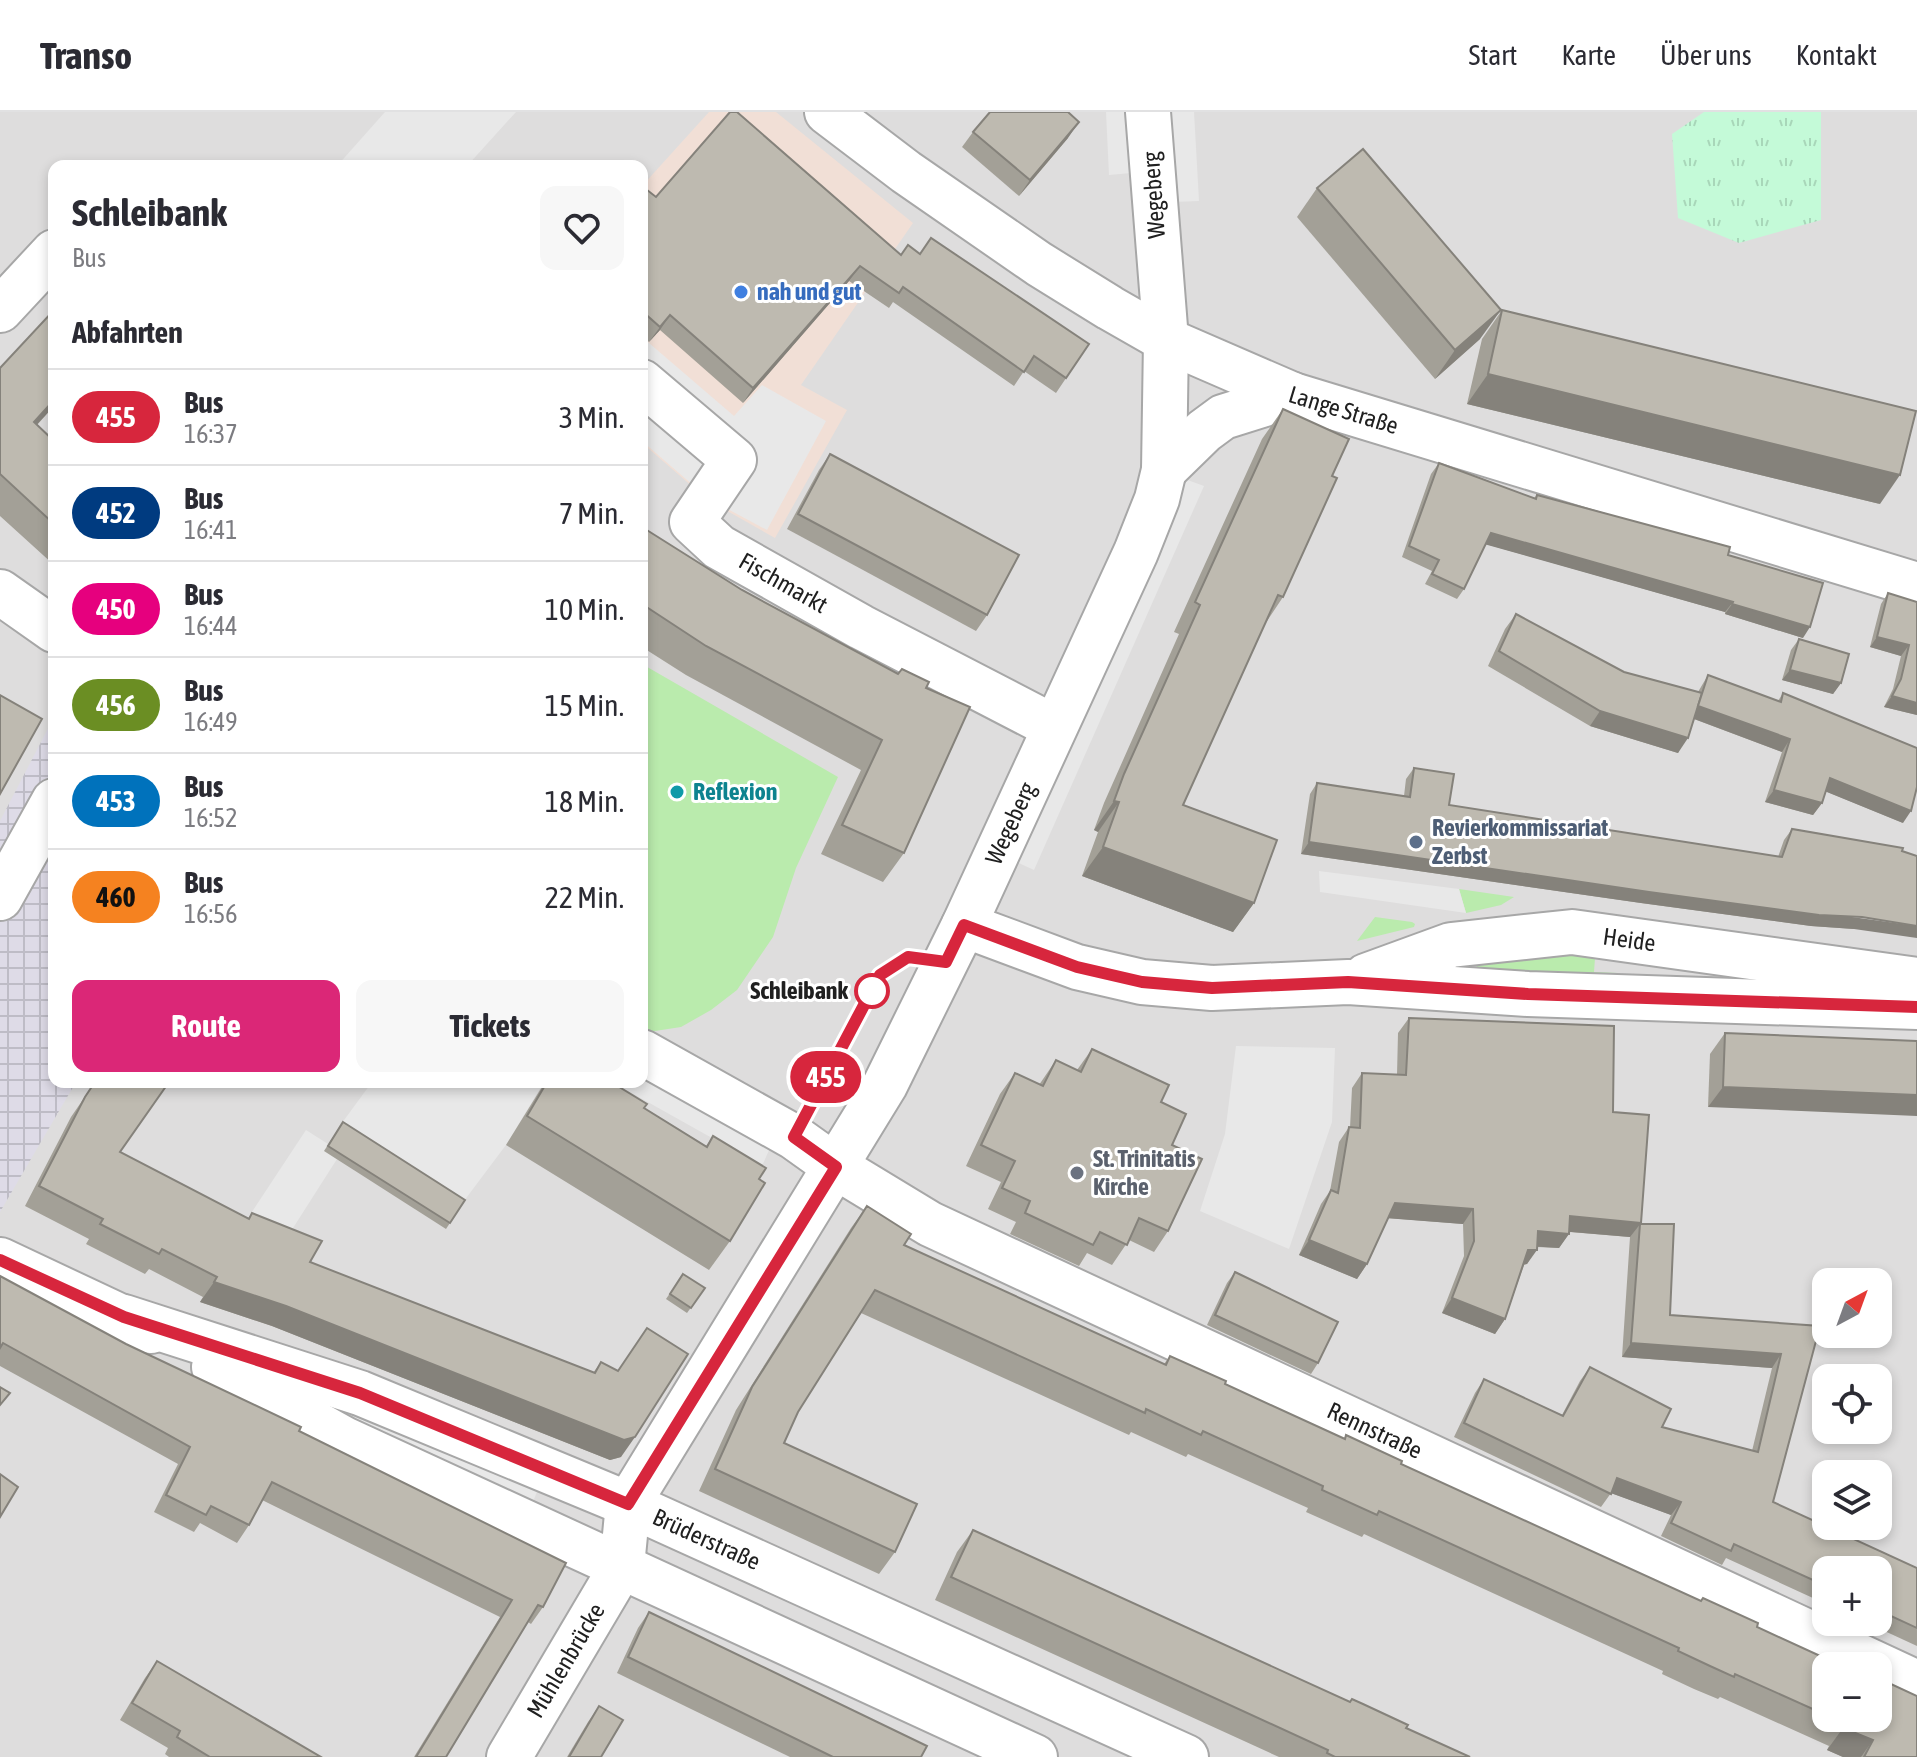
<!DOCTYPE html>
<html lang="de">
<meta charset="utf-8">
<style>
:root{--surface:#fff;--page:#f7f7f7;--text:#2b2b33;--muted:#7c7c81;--line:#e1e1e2;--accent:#db2777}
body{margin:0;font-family:"Asap Condensed",sans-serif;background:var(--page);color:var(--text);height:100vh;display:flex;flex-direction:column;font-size:30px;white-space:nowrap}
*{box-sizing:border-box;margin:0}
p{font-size:26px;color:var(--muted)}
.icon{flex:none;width:44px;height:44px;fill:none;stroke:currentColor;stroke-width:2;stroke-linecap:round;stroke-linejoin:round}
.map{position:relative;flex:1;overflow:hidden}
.panel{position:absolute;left:48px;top:48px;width:600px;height:928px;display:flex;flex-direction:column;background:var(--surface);border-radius:16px;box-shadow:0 4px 12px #0003}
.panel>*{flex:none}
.badge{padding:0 16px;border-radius:26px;font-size:28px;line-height:52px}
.needle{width:52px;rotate:41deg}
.controls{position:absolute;left:1812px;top:1156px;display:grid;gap:16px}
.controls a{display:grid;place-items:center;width:80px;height:80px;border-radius:16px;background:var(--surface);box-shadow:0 4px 12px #0003;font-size:40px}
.map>.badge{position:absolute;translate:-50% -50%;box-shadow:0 0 0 4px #fff}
h2{padding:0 24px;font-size:30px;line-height:72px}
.round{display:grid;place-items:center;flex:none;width:84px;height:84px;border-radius:16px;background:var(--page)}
.headline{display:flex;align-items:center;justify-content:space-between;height:136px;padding:0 24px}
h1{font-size:38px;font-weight:700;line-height:60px}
.action{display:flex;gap:16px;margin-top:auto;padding:16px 24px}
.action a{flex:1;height:92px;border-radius:16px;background:var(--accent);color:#fff;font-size:32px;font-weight:700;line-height:92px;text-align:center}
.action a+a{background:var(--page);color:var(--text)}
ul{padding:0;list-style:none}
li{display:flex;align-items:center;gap:24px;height:96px;padding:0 24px;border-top:2px solid var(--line)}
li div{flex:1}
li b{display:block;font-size:30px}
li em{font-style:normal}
li .badge{min-width:88px;font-weight:700;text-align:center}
header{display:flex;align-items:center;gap:48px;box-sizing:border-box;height:112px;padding:0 40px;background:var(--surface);border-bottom:2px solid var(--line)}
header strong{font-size:38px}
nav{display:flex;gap:44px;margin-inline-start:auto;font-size:28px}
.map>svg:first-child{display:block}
.residential{fill:#dedddd;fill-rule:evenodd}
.commercial{fill:#f1dfd6}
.grass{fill:#baebad}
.park{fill:url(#park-tufts)}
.parking{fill:#e8e8e8}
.plaza{fill:url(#plaza-grid)}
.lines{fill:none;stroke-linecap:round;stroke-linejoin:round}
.minor-casing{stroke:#a7a7a7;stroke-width:48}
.minor{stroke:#fff;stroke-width:44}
.wall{fill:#a3a097}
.shaded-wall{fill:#85827b}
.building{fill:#bebab0;stroke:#85827b;stroke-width:2}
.line-casing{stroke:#fff;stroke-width:18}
.line{stroke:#d7263d;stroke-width:12}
.shop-dot{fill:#3f7fe0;stroke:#fff;stroke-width:3}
.culture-dot{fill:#0f9aa8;stroke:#fff;stroke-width:3}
.service-dot{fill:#5c6f8a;stroke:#fff;stroke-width:3}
.stop-dot{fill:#fff;stroke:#d7263d;stroke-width:4}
.worship-dot{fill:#6b7280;stroke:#fff;stroke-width:3}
.labels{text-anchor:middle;stroke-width:6;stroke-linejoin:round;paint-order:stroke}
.street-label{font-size:24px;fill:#202020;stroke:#fff}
.shop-label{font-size:24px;font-weight:bold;fill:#366cbe;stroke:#fff;text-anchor:start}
.culture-label{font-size:24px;font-weight:bold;fill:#0d838f;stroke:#fff;text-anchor:start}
.service-label{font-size:24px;font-weight:bold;fill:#4e5e75;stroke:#fff;text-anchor:start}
.stop-label{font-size:24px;font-weight:bold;fill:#202020;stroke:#fff;text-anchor:end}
.worship-label{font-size:24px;font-weight:bold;fill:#5b616d;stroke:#fff;text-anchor:start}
</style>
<header>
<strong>Transo</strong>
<nav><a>Start</a><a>Karte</a><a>Über uns</a><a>Kontakt</a></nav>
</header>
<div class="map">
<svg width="1917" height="1645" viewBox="0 0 1917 1645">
<defs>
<pattern id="park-tufts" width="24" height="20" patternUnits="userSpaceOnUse" patternTransform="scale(2)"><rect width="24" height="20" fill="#c4fad8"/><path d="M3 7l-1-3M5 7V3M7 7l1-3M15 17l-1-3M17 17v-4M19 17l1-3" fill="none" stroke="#a8d6b9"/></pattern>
<pattern id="plaza-grid" width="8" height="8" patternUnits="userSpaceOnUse" patternTransform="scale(2)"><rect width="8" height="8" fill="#dedbe7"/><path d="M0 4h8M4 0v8" fill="none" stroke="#bebcc6"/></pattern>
</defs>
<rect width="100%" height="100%" fill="#f1f0e7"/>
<path class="residential" d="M0 0H1917V1645H0ZM54 54H642V970H54ZM1826 1170H1878V1222H1826ZM1826 1266H1878V1318H1826ZM1826 1362H1878V1414H1826ZM1826 1458H1878V1510H1826ZM1826 1554H1878V1606H1826Z"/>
<polygon class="commercial" points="709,0 776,0 913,111 801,273 847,298 775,426 708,388 642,331 642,74"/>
<g class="grass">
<polygon points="642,552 838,665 796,756 773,825 737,878 711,898 681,915 642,921"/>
<polygon points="1459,777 1514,785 1501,793 1466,801"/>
<polygon points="1375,805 1412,810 1415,812 1414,815 1357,829"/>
<polygon points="1529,834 1618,846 1595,846 1594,860 1618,861 1628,874 1476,860 1478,845"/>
</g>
<polygon class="park" points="1704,0 1821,0 1821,108 1739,131 1678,106 1672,22"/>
<g class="parking">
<polygon points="385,0 516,0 467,54 337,54"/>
<polygon points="1106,0 1128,0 1131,61 1109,63"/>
<polygon points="1168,0 1194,0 1199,89 1173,90"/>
<polygon points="642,225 734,304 762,273 826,309 767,418 709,387 642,329"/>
<polygon points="1182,366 1204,374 1034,758 1012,748"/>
<polygon points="1319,759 1459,777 1466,801 1320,780"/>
<polygon points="1236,934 1335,936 1332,1010 1289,1137 1200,1099 1225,1022"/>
<polygon points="642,954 774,1027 762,1054 612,970 642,970"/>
<polygon points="372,970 544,970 506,1033 461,1093 339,1015"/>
<polygon points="306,1018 328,1032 325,1039 337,1047 286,1127 238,1121"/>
<polygon points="359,1291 541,1370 530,1397 349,1312"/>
</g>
<polygon class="plaza" points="54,605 54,970 76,970 0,1100 0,709"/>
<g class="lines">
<g class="minor-casing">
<g id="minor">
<path id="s1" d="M827 0 906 60 1039 152 1110 196 1166 228 1293 283 1917 473"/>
<polyline points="0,198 54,140"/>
<path id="s2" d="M642 270 734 348 692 410 719 435 861 515 1054 615"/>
<polyline points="1164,358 1204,319 1223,305 1293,283"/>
<polyline points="0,480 54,518"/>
<polyline points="0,786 54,689"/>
<polyline points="964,813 1077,855 1142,870 1212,876 1348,870 1528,882 1917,895"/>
<path id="s3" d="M1366 864 1451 833 1572 820 1917 868"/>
<path id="s4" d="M642 940 794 1025 836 1055 930 1112 1917 1571"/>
<polyline points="0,1148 151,1219"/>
<path id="s5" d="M124 1205 360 1281 628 1392 1186 1645"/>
<polyline points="214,1255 344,1327 1035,1645"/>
<path id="s6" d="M509 1645 622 1454 628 1392 885 973 964 813 1136 440 1157 387 1164 358 1166 228 1148 0"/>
</g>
</g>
<use href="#minor" class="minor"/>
</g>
<g class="wall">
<polygon points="973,20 1068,26 1019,84 962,35"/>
<polygon points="642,74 656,85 901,143 920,142 1089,232 1056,281 1024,259 1014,274 893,190 889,196 849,169 743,291 660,218 649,230 642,223"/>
<polygon points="1317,76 1480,227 1435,267 1297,105"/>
<polygon points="54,198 54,294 37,313 54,329 54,453 0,404 0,256"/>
<polygon points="1502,198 1880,392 1467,292 1482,227"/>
<polygon points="1283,297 1332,364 1283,485 1265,512 1183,693 1254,791 1233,820 1082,764 1098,720 1094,718 1104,691 1179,522 1174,520 1262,327"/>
<polygon points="830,342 987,503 976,519 787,417 819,358"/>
<polygon points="1439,351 1534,386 1537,383 1728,443 1803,526 1725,502 1725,500 1486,432 1464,477 1457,487 1425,472 1432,459 1402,445 1431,362"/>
<polygon points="642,415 742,478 898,562 926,576 904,741 883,770 821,742 861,658 686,563 642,535"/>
<polygon points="1888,481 1917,490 1917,603 1884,595 1893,577 1901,544 1870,535 1881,492"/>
<polygon points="1516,502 1624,560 1698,580 1708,563 1778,589 1783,581 1903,711 1825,679 1822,691 1813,703 1765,690 1782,640 1694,607 1678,641 1590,614 1488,554 1505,517"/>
<polygon points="1799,527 1841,571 1833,582 1782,568 1791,538"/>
<polygon points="1414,656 1449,693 1778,745 1784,728 1792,717 1854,817 1811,814 1641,791 1301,742 1310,682 1317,671 1404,684 1406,667"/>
<polygon points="1409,906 1613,1000 1641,1111 1670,1203 1820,1214 1773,1390 1917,1456 1917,1534 1865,1510 1878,1510 1878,1458 1826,1458 1826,1492 1726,1446 1722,1453 1661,1424 1671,1403 1611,1381 1601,1395 1454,1325 1475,1281 1484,1267 1562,1303 1580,1269 1590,1255 1662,1315 1752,1339 1772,1256 1622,1245 1630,1125 1570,1120 1559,1136 1537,1135 1527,1152 1524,1153 1505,1207 1495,1222 1442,1201 1464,1144 1463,1112 1388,1106 1367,1152 1357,1167 1299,1143 1321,1092 1330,1079 1339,1030 1349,1015 1350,1016 1352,976 1362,961 1397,963 1398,921"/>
<polygon points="1725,921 1917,929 1708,995 1710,942"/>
<polygon points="1092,937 1161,990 1172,1033 1168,1119 1154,1140 1129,1128 1112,1153 1087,1141 1079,1154 1010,1122 1016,1110 988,1097 1001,1070 966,1054 1000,982 1015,961 1039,973 1056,948 1077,958"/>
<polygon points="95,970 120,1040 248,1107 252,1101 310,1150 593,1261 601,1250 618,1259 647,1216 621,1345 610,1348 272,1214 200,1190 203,1185 149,1157 145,1162 86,1132 89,1127 25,1094 71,1005"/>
<polygon points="545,970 611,970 644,996 706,1034 713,1024 759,1067 730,1129 709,1158 506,1033"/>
<polygon points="343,1010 465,1088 446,1117 324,1039"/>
<polygon points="867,1094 904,1133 1164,1252 1170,1244 1225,1272 1757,1515 1826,1554 1826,1606 1878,1606 1917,1645 1843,1645 1827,1638 1829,1634 1720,1585 1718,1587 1694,1577 1662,1562 1663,1559 1364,1422 1362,1425 1306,1400 1308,1396 1188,1342 1186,1345 1131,1320 1129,1323 861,1201 798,1300 784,1331 895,1440 879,1462 699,1379 736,1298 851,1116"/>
<polygon points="1235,1160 1318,1251 1311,1262 1207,1213 1227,1171"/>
<polygon points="683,1162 705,1176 687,1201 666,1187"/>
<polygon points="0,1164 126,1232 299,1319 543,1495 531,1512 528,1510 446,1645 414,1645 500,1505 262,1388 249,1413 237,1431 200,1411 194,1420 154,1400 178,1352 0,1254"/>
<polygon points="973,1418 1406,1616 1470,1645 1279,1645 935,1488 957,1440"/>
<polygon points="649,1500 921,1645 790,1645 617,1561 638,1516"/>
<polygon points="157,1549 321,1645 169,1645 165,1642 168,1636 120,1608 145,1566"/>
<polygon points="599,1594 601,1645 567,1645 588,1610"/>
</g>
<g class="shaded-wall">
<polygon points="1079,10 1068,26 1019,84 1030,68"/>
<polygon points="860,154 849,169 743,291 753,276"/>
<polygon points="1501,198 1480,227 1435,267 1455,238"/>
<polygon points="670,203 660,218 649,230 660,215"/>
<polygon points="1488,262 1900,363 1880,392 1467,292"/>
<polygon points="54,288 54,294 16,335 34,310"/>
<polygon points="1491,421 1733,490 1725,500 1484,432"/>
<polygon points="1732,492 1810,515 1803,526 1725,502"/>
<polygon points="1877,525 1909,533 1901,544 1870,535"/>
<polygon points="1790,558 1841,571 1833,582 1782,568"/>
<polygon points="1892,584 1917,591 1917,603 1884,595"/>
<polygon points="1697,593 1790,627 1782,640 1689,605"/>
<polygon points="1600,599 1688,626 1678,641 1590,614"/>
<polygon points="1830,666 1911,699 1903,711 1822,678"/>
<polygon points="1774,678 1822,691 1813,703 1765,690"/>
<polygon points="1114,689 1119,690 1098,720 1094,718"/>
<polygon points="1309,730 1917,814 1917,826 1854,817 1811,814 1641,791 1301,742"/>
<polygon points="1103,735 1254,791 1233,820 1082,764"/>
<polygon points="1723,975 1917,983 1917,1004 1708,995"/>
<polygon points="1395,1091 1473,1097 1463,1112 1385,1106"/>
<polygon points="1570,1104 1641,1111 1630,1125 1560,1119"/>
<polygon points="1538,1119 1569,1122 1559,1136 1528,1134"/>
<polygon points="1309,1128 1367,1152 1357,1167 1299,1143"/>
<polygon points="1528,1138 1537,1138 1527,1152 1518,1153"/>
<polygon points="214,1170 286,1194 635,1325 621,1345 610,1348 272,1214 200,1190"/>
<polygon points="1452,1186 1505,1207 1495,1222 1442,1201"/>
<polygon points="1631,1231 1781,1242 1772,1256 1622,1245"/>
<polygon points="1617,1366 1681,1390 1671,1403 1608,1380"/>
<polygon points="1843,1616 1873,1628 1861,1645 1843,1645 1827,1638"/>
</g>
<g class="building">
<polygon points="730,0 737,0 901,143 908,133 920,142 931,126 1089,232 1066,266 1034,244 1024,260 903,175 899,181 860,154 753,276 670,203 660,215 642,199 642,74 656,85"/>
<polygon points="990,0 1068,0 1079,10 1030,68 973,20"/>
<polygon points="1363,37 1501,198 1455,238 1317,76"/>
<polygon points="54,198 54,288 34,310 54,329 54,412 0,362 0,256"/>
<polygon points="1502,198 1916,299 1900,363 1488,262"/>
<polygon points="1283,297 1349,327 1332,364 1337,366 1283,485 1278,483 1183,693 1277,728 1254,791 1103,735 1119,690 1114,689 1124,662 1200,493 1195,490"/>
<polygon points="830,342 1019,443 987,503 798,402"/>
<polygon points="1439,351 1536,387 1537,383 1730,435 1728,443 1823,471 1810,515 1732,492 1733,490 1491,421 1464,477 1432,462 1439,448 1409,434"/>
<polygon points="642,415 742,478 898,562 902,557 929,570 926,576 970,595 904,741 842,713 882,628 706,534 642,492"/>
<polygon points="1888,481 1917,490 1917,591 1892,584 1901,567 1909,533 1877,525"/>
<polygon points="1516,502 1624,560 1702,581 1688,626 1600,599 1499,539"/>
<polygon points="1799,527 1849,542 1841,571 1790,558"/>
<polygon points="1708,563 1781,590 1783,581 1917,636 1917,675 1911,699 1830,666 1822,691 1774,678 1790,627 1698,594"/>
<polygon points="0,583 42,607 0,682"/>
<polygon points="1414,656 1454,662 1449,693 1782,745 1792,717 1903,736 1902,739 1917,744 1917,814 1862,805 1819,803 1649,780 1309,730 1317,671 1410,685"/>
<polygon points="1409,906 1614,914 1613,1000 1649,1003 1641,1111 1570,1104 1569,1122 1538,1119 1537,1138 1528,1138 1505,1207 1452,1186 1474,1129 1473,1097 1395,1091 1367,1152 1309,1128 1331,1078 1338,1081 1349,1015 1360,1016 1362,961 1406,963"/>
<polygon points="1725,921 1917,929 1917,983 1723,975"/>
<polygon points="1092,937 1169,973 1161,990 1186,1002 1172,1033 1202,1047 1168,1119 1139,1106 1127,1133 1100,1120 1093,1133 1025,1101 1030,1089 1002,1076 1015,1049 981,1033 1015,961 1043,974 1056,948 1081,960"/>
<polygon points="95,970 169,970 120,1040 249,1107 252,1101 322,1129 310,1150 595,1261 601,1250 618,1259 647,1216 688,1242 635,1325 624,1328 286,1194 214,1170 217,1165 162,1137 159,1142 100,1112 103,1107 39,1074 85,985"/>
<polygon points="547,970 611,970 647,992 644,996 707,1035 713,1024 766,1056 759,1067 765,1071 730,1129 527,1004"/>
<polygon points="343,1010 465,1088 450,1111 328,1034"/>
<polygon points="867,1094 911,1122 904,1133 1166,1253 1170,1244 1226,1269 1225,1272 1345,1327 1346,1323 1402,1349 1401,1352 1701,1489 1703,1486 1758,1511 1757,1515 1842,1554 1826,1554 1826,1603 1735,1562 1734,1565 1710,1554 1678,1539 1679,1536 1379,1399 1377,1403 1322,1378 1323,1374 1203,1319 1201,1323 1146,1297 1145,1301 875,1178 798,1300 784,1331 917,1392 895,1440 715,1357 752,1275"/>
<polygon points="1640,1112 1674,1112 1670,1203 1820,1214 1773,1390 1917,1456 1917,1516 1878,1498 1878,1458 1826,1458 1826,1474 1734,1432 1731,1439 1671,1411 1681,1390 1617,1366 1611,1382 1464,1311 1484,1267 1563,1304 1590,1255 1671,1297 1662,1315 1758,1340 1781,1242 1631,1231"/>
<polygon points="1235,1160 1338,1210 1318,1251 1215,1203"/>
<polygon points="683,1162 705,1176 691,1196 670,1182"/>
<polygon points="0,1164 126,1232 301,1315 299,1319 566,1451 543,1495 538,1493 446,1645 416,1645 512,1488 272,1370 249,1413 211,1394 206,1403 166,1383 190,1335 3,1231 0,1236"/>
<polygon points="0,1275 10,1281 0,1293"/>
<polygon points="0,1362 18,1375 0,1405"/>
<polygon points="973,1418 1350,1590 1352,1587 1363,1592 1408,1613 1406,1616 1470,1645 1335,1645 1327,1641 1328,1638 951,1465"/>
<polygon points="649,1500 927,1634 921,1645 833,1645 628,1545"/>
<polygon points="157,1549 321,1645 210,1645 177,1625 180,1619 132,1591"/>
<polygon points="1878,1566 1917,1584 1917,1645 1864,1645 1873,1628 1843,1616 1845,1612 1832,1606 1878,1606"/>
<polygon points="599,1594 623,1608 601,1645 569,1645"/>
</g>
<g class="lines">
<g class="line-casing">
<polyline id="line" points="0,1148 124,1205 360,1281 628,1392 836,1055 794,1025 880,863 908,845 946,850 964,813 1077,855 1142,870 1212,876 1348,870 1528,882 1917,895"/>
</g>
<use href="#line" class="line"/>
</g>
<circle class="shop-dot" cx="741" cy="180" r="8"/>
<circle class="culture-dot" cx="677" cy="680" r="8"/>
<circle class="service-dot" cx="1416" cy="730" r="8"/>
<circle class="stop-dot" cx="872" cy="879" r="16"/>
<circle class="worship-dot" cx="1077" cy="1061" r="8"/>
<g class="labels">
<g class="street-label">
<text transform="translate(1154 83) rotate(-94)" y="8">Wegeberg</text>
<text dy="8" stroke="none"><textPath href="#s1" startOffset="600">Lange Straße</textPath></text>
<text dy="8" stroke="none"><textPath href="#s2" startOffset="306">Fischmarkt</textPath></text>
<text dy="8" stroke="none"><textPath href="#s6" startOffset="1066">Wegeberg</textPath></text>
<text dy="8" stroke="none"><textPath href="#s3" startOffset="270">Heide</textPath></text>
<text dy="8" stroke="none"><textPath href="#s4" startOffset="826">Rennstraße</textPath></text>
<text dy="8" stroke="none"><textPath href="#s5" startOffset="624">Brüderstraße</textPath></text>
<text dy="8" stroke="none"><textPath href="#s6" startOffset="112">Mühlenbrücke</textPath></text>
</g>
<g class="shop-label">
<text x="757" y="188">nah und gut</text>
</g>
<g class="culture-label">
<text x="693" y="688">Reflexion</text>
</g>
<g class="service-label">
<text x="1432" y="724">Revierkommissariat<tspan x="1432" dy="28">Zerbst</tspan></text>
</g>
<g class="stop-label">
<text x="848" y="887">Schleibank</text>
</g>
<g class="worship-label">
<text x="1093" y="1055">St. Trinitatis<tspan x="1093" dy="28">Kirche</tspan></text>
</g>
</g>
</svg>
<div class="controls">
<a><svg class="needle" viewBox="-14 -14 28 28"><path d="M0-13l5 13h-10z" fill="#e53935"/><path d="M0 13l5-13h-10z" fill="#7c7c81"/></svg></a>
<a><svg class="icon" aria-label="locate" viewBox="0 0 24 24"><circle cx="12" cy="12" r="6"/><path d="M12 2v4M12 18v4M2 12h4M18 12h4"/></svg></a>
<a><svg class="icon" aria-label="layers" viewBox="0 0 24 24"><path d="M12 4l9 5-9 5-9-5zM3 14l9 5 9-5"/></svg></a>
<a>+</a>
<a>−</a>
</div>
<b class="badge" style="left:826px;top:965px;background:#d7263d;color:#fff">455</b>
<section class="panel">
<div class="headline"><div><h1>Schleibank</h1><p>Bus</p></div><a class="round"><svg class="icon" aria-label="heart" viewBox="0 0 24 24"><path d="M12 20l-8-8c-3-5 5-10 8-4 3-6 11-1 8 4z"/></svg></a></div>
<h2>Abfahrten</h2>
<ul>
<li><span class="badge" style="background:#d7263d;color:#fff">455</span><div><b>Bus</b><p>16:37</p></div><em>3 Min.</em></li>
<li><span class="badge" style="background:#003b80;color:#fff">452</span><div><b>Bus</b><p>16:41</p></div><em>7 Min.</em></li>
<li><span class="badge" style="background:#e6007e;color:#fff">450</span><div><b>Bus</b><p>16:44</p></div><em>10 Min.</em></li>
<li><span class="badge" style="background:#6b8e23;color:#fff">456</span><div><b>Bus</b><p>16:49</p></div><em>15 Min.</em></li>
<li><span class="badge" style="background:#0072bc;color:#fff">453</span><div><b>Bus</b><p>16:52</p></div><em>18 Min.</em></li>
<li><span class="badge" style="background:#f58220;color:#111">460</span><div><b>Bus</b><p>16:56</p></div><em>22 Min.</em></li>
</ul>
<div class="action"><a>Route</a><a>Tickets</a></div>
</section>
</div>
